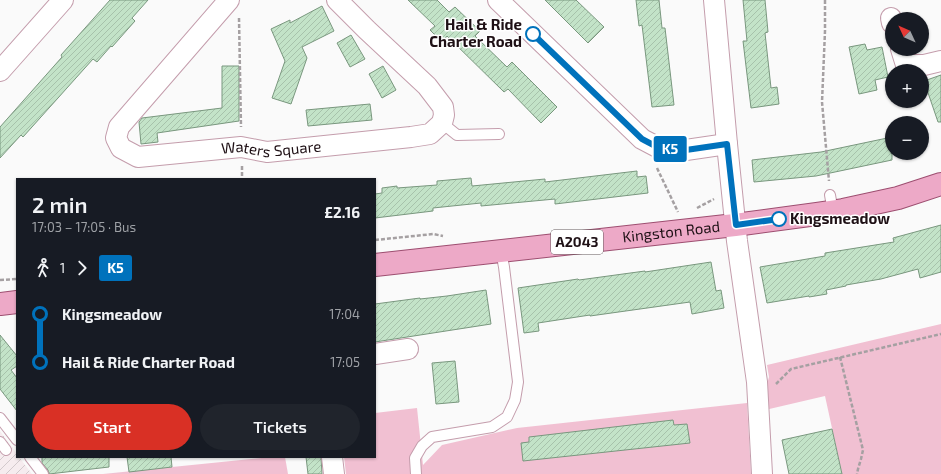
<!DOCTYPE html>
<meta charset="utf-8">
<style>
:root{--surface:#171b24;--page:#20242c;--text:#f1f3f6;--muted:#9ea1a6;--accent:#d93025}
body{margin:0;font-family:"Exo 2",sans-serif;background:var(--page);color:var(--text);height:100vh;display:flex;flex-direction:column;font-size:15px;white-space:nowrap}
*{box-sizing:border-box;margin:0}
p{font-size:13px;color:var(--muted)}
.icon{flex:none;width:22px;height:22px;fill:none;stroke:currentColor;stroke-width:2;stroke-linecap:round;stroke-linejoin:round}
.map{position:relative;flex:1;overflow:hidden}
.panel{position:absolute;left:16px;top:178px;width:360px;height:280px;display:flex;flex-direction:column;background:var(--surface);border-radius:0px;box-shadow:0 1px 3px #0004}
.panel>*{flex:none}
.badge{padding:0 8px;border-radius:3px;font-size:14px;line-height:26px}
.needle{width:26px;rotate:314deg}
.controls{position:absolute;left:885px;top:12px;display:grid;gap:8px}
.controls a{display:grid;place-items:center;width:44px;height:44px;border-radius:50%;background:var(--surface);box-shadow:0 1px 3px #0004;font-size:20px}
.map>.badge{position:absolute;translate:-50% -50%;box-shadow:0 0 0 2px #fff}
.legs{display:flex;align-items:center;gap:6px;height:44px;padding:0 16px;font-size:13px}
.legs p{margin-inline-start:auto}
.overview{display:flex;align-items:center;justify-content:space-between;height:68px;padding:0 16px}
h1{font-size:22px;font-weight:600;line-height:30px}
.button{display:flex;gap:8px;margin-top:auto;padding:8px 16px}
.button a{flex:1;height:46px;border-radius:24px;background:var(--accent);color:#fff;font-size:16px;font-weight:600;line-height:46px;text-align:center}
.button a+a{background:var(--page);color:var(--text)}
ul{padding:0 16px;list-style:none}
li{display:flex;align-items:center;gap:14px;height:48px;font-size:15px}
li i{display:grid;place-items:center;width:6px;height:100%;margin:0 5px;background:currentColor}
li i::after{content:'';width:10px;height:10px;margin:-5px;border:3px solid;border-radius:50%;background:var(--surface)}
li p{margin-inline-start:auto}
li:first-child i{background:linear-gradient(#0000 50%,currentColor 0)}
li:last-child i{background:linear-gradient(currentColor 50%,#0000 0)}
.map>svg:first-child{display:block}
.industrial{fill:url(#industrial-furrows)}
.green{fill:#f1c0d2}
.building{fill:url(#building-hatch);stroke:#79977e}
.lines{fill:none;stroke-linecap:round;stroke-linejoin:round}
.lane-casing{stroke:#c49dac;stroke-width:12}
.street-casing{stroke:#c49dac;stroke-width:22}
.primary-casing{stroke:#9d4e70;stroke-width:24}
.path{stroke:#a5a0a2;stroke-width:2.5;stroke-dasharray:4 2;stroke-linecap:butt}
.lane{stroke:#fff;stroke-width:10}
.street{stroke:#fff;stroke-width:20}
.primary{stroke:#eda9c7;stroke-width:22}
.line-1-casing{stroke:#fff;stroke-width:9}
.line-1{stroke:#0072bc;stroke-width:6}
.stop-1-dot{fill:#fff;stroke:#0072bc;stroke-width:2}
.labels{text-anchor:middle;stroke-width:3;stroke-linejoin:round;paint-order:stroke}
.shield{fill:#fff;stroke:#62585b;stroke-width:1}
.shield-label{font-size:14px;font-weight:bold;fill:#1e1015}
.stop-label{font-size:15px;font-weight:bold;fill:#1e1015;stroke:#fff;text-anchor:end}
.street-label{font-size:15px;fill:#1e1015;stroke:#fff}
</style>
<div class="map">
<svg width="941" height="474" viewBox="0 0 941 474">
<defs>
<pattern id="industrial-furrows" width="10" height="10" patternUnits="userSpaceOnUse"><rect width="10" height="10" fill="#f6ecef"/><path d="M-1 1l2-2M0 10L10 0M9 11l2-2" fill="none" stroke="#d2c9cc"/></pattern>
<pattern id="building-hatch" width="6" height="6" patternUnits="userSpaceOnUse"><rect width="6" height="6" fill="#c3e3c8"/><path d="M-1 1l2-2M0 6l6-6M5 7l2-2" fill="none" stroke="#a7c2ab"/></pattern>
</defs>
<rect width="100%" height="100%" fill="#fafafa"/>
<polygon class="industrial" points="0,431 17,454 17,457 19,457 32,474 0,474"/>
<g class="green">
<polygon points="941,324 941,474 842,474 825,396 765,410 765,391 769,377 767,365"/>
<polygon points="747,403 751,474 346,474 344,457 375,457 375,413 417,408 423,465 442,445 517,428"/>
<polygon points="272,457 285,457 288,474 103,474"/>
</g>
<g class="building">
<polygon points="110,0 148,0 132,18 135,21 112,47 111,46 97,62 93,59 23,137 21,135 0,158 0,127 62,57 61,55"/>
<polygon points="408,0 437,0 449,12 455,7 480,31 475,36 507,67 512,62 557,107 541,123 508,89 504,92 447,36 442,42 430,30 435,26"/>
<polygon points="545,0 576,0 604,27 588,43"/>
<polygon points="636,0 659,0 662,28 665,28 674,105 652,107 642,25 639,26"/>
<polygon points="743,0 765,0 768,32 765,33 771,88 777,87 779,104 751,108 743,41 747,41"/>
<polygon points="322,6 334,31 302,47 307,58 291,104 272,98 285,61 271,29 290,20 290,23"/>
<polygon points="351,35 365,59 350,67 337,43"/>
<polygon points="865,44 867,50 882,47 888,77 875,80 877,90 859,94 849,47"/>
<polygon points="222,66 239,66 239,121 157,133 158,142 141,144 139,122 142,118 222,108"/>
<polygon points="383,66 396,90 382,98 369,74"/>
<polygon points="941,75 941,122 938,122 924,81"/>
<polygon points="370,104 372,120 308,126 306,110"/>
<polygon points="892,137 892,160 816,176 754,182 752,160 821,152"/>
<polygon points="637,171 637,177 646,176 648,193 555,204 555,199 481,206 481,203 433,208 433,211 375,218 375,194 382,193 382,188 397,186 397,188 437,185 437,181 471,178 472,186 545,179 545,182"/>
<polygon points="941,225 941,272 920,278 918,269 881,279 846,285 846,286 826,290 827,294 809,297 809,296 767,303 760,267 825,256 825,253 894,242 893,238"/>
<polygon points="711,262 716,291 721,290 724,308 692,314 690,302 590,316 590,315 538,323 539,331 524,333 518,288 578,279 579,280 645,271 645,272"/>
<polygon points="486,290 491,324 375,342 375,304 420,298 420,299 447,296"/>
<polygon points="0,335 17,356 17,366 11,370 17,378 17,411 0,389"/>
<polygon points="455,361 459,402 436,404 432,363"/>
<polygon points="673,420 674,425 687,424 690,443 523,461 521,443 529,442 529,437"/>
<polygon points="832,429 842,474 789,474 782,440"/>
<polygon points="42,457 109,457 109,467 49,474 48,470 42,463"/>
<polygon points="127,457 171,457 172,467 129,472"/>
<polygon points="306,457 321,457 322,474 308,474"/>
</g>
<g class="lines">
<g class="lane-casing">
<g id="lane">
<polyline points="442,123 457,135 499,134"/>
<polyline points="830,195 833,212"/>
<polyline points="0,418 17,440"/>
<polyline points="0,442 6,450"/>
<polyline points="30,457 43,474"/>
<polyline points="416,474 415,458 422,446 432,437 492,427 507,417 515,400 518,382 504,267 501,251"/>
</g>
</g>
<g class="street-casing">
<g id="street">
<path id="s1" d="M229 0 119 127 116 138 121 148 138 157 241 147 267 152 411 137 430 134 442 123 444 115 443 107 427 86 367 30 337 0"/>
<polyline points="498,0 642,139 661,149 686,150 727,144"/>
<polyline points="714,0 727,144 737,241 757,382 762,474"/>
<polyline points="891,18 892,23"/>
<polyline points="901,49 906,65 924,65 941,61"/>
<polyline points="0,71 63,0"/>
<polyline points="375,354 408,349"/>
<polyline points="332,457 334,474"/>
</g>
</g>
<g class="primary-casing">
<g id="primary">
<path id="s2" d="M375 265 735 225 817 214 843 210 898 198 941 184"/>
<polyline points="0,304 17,302"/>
</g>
</g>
<g class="path">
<polyline points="825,0 825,31 822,102 829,181"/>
<polyline points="239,18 241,127"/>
<polyline points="242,166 242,179"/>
<polyline points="657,168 678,212"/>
<polyline points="697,208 714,199"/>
<polyline points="375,240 433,234 443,236"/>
<polyline points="0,280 17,279"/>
<polyline points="840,357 863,450 861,459 858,469 857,474"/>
<polyline points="776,384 791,369 941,334"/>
</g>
<use href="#lane" class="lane"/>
<use href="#street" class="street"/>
<use href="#primary" class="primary"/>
</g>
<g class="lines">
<g class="line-1-casing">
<polyline id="line-1" points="533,34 642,139 661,149 686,150 727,144 736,225 779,219"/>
</g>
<use href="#line-1" class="line-1"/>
</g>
<g class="stop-1-dot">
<circle cx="533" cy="34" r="7"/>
<circle cx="779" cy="219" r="7"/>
</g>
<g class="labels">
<rect class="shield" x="551" y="230" width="52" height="24" rx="3"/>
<g class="shield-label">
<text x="577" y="247">A2043</text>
</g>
<g class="stop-label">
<text x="522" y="30">Hail &amp; Ride<tspan x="522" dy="17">Charter Road</tspan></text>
<text x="790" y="224" text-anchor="start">Kingsmeadow</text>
</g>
<g class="street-label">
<text dy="5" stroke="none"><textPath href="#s1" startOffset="344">Waters Square</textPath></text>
<text dy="5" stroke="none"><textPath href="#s2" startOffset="298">Kingston Road</textPath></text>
</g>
</g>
</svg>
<div class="controls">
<a><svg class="needle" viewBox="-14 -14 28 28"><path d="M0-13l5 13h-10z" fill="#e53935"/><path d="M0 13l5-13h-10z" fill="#9ea1a6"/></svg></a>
<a>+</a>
<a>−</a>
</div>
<b class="badge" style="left:670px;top:149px;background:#0072bc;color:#fff">K5</b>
<section class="panel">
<div class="overview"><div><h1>2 min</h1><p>17:03 – 17:05 · Bus</p></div><b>£2.16</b></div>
<div class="legs"><svg class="icon" aria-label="walk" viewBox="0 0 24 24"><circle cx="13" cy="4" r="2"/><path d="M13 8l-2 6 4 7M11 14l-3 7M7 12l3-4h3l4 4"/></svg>1<svg class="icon" aria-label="forward" viewBox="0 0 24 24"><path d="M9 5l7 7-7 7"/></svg><b class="badge" style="background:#0072bc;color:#fff">K5</b></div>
<ul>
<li><i style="color:#0072bc"></i><b>Kingsmeadow</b><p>17:04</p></li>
<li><i style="color:#0072bc"></i><b>Hail &amp; Ride Charter Road</b><p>17:05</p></li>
</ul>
<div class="button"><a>Start</a><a>Tickets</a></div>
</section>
</div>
